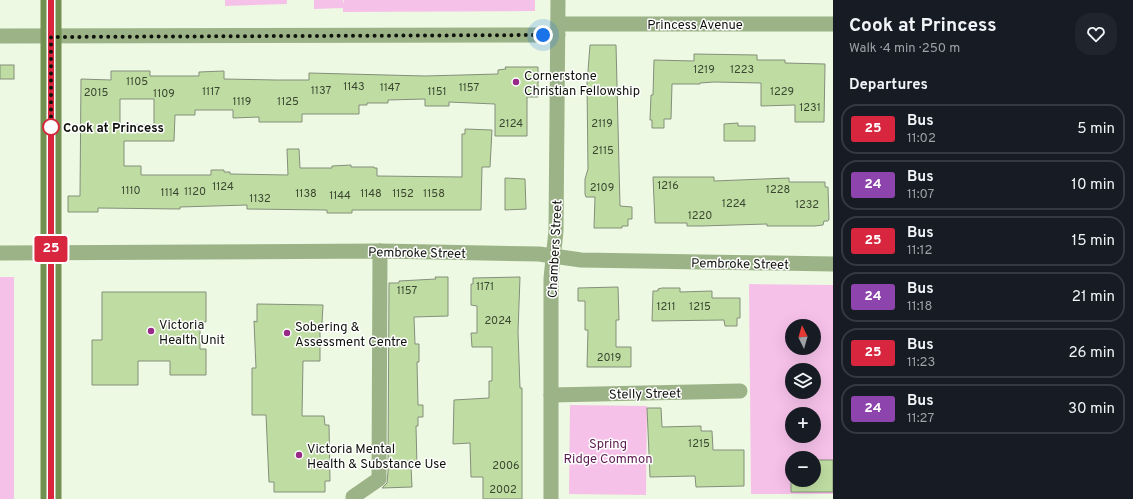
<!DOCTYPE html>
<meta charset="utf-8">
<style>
:root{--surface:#171b24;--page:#20242c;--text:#f1f3f6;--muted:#9ea1a6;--line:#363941}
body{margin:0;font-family:Overpass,sans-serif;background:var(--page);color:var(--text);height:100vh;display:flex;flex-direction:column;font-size:15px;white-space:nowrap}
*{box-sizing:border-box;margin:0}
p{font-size:13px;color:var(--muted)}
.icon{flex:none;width:22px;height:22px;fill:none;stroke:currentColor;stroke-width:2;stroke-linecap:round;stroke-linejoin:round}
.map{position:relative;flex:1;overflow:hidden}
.sheet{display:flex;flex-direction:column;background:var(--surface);width:300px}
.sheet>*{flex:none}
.badge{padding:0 8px;border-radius:3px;font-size:14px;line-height:26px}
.needle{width:26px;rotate:355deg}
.tools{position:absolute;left:785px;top:319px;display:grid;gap:8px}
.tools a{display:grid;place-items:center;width:36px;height:36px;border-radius:50%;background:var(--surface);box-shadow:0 4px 16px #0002;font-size:20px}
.you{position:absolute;width:20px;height:20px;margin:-10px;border:3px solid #fff;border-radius:50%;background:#1a73e8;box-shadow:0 0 0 6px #1a73e833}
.map>.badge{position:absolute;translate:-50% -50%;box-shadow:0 0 0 2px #fff}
h2{padding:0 16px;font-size:15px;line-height:36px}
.round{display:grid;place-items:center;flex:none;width:42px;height:42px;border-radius:16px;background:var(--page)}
.overview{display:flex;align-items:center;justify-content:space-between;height:68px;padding:0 16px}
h1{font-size:19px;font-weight:700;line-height:30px}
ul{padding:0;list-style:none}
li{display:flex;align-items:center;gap:12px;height:50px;margin:0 8px 6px;padding:0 8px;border:2px solid var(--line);border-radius:16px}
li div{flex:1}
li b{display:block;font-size:15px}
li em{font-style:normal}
li .badge{min-width:44px;font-weight:700;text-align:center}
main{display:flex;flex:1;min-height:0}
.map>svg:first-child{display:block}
.green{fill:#f6c1e9;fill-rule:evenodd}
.building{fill:#bfdda2;stroke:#848f7b;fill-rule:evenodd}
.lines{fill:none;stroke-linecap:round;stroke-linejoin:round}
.minor{stroke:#9cb287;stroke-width:15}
.secondary{stroke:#729150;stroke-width:21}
.line-casing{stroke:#fff;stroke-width:9}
.line{stroke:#d7263d;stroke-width:6}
.walk{stroke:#0f130b;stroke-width:4;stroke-dasharray:0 7.2}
.poi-dot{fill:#992987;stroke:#fff;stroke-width:1.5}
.stop-dot{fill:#fff;stroke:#d7263d;stroke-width:2}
.labels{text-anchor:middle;stroke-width:3;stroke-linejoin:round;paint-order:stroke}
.number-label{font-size:11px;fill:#3b4631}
.street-label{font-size:13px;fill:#0f130b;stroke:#fff}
.poi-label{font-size:13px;fill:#0f130b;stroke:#fff;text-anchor:start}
.stop-label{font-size:13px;font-weight:bold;fill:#0f130b;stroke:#fff;text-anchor:start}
.park-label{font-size:13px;fill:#5b1b50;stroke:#fff}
</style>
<main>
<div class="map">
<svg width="833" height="499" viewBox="0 0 833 499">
<rect width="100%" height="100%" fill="#edf9e2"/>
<g class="green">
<polygon points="225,0 287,0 287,4 225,6"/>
<polygon points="314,0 343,0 343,4 344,0 535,0 535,11 343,12 343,8 314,9"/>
<rect x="0" y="277" width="14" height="222"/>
<path d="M749 284 833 285V494H751ZM792 326H814V348H792ZM792 370H814V392H792ZM792 414H814V436H792ZM792 458H814V480H792Z"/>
<polygon points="570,405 647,406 646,495 569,494"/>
</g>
<g class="building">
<polygon points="590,45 616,45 620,206 632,207 632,219 628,219 628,226 622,226 622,228 594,228 595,197 586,197 585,194 585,179 588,169 587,84"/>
<polygon points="694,54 757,55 757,60 785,60 785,63 825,64 824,122 795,122 795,105 761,106 761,83 714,82 700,83 700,84 672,84 671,119 664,119 664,128 652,128 652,120 650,120 651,95 653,95 654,60 694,61"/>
<rect x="0" y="65" width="14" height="14"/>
<path d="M505 67H538V97H527V136H495V104L449 102V106H425V99L388 100V103H367V105H359V114H302V122H259V117L233 118V110H195V115H175L174 141H124V166H141V175H211V170H224V172H230V174L288 175 287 149H299L300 168H332V166L351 165V167H374V168H377V176L462 177V134H465V129L492 130 490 167H482L481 210H352V213H327V210L247 209V205L180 207V209L98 208V212H68V196H80L81 79 111 80V71H150V76H199V72L224 71V79L276 80H309V73L425 76 498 74V70L506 69ZM120 99H154V125H120Z"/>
<polygon points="738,123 738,126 755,126 755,141 724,141 724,124"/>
<polygon points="653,177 714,177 714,181 789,178 789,182 825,182 825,187 828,187 829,219 828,221 824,221 823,225 815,226 767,226 767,224 701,226 687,226 687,223 655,223"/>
<polygon points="505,178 525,179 526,209 505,210"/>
<polygon points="435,277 448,277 448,316 414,317 415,344 419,344 419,362 417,362 418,405 423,405 423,417 418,417 418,426 416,426 417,467 411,467 412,487 382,488 387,483 388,472 389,283 399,283 399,281 436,279"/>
<polygon points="520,277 518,332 520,388 522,388 522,499 483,499 483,477 471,477 470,443 453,444 454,400 489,398 489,381 492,381 492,347 472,347 471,333 477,333 477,306 471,305 471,284 473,284 473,278"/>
<polygon points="618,287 619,320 616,320 616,347 631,347 631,367 587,367 588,330 585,330 585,301 578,301 578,288"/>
<polygon points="662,288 680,288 680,292 712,291 712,298 740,298 740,318 737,318 737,326 725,326 724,320 652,321 653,291 658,291 658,289"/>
<polygon points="102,292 206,292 206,322 200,322 200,349 206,349 206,375 170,375 170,361 138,361 138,385 92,385 92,340 102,340"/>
<polygon points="257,304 323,305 322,323 320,323 320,361 303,361 302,416 324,416 325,425 329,425 330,481 325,481 325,492 274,492 274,482 269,482 266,415 252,415 252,368 256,368 254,321 257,322"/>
<polygon points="647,408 661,408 662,427 701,426 701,431 712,431 713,450 744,450 744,486 696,487 695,476 650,477"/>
<polygon points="791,459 792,480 814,480 814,460 833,460 833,492 791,492"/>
</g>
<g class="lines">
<g class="minor">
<polyline points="558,24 833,24"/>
<polyline points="0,36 558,35"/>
<polyline points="0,253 380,251 539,254 581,260 833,264"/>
<polyline points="551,395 740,391"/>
<polyline points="353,497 379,479 380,251"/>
<polyline points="551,499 551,278 556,231 558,0"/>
</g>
<polyline class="secondary" points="51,0 51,499"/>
</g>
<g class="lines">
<g class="line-casing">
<polyline id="line" points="51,0 51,499"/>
</g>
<use href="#line" class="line"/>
<polyline class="walk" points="51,127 51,129 51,37 543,35"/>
</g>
<g class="poi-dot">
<circle cx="516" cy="82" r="4"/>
<circle cx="151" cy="331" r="4"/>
<circle cx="287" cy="333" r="4"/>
<circle cx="299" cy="455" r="4"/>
</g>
<circle class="stop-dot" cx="51" cy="127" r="8"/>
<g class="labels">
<g class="number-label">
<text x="704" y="73">1219</text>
<text x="742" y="73">1223</text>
<text x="137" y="85">1105</text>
<text x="354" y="90">1143</text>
<text x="390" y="91">1147</text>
<text x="469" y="91">1157</text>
<text x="321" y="94">1137</text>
<text x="211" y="95">1117</text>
<text x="437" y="95">1151</text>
<text x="782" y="95">1229</text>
<text x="96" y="96">2015</text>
<text x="164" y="97">1109</text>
<text x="242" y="105">1119</text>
<text x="288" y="105">1125</text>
<text x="810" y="111">1231</text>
<text x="511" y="127">2124</text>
<text x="602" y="127">2119</text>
<text x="603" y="154">2115</text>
<text x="668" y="189">1216</text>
<text x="223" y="190">1124</text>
<text x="602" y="191">2109</text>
<text x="778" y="193">1228</text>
<text x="131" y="194">1110</text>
<text x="195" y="195">1120</text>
<text x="170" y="196">1114</text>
<text x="306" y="197">1138</text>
<text x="371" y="197">1148</text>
<text x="403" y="197">1152</text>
<text x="434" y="197">1158</text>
<text x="340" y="199">1144</text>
<text x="260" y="202">1132</text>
<text x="734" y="207">1224</text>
<text x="807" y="208">1232</text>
<text x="700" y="219">1220</text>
<text x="485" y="290">1171</text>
<text x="407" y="294">1157</text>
<text x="666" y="310">1211</text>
<text x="700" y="310">1215</text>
<text x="498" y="324">2024</text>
<text x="609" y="361">2019</text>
<text x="699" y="447">1215</text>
<text x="506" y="469">2006</text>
<text x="503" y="493">2002</text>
</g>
<g class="street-label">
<text x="695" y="29">Princess Avenue</text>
<text transform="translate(554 249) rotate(-87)" y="5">Chambers Street</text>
<text transform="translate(417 252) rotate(1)" y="5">Pembroke Street</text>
<text transform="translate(740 263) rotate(1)" y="5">Pembroke Street</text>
<text transform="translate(645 393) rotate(-1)" y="5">Stelly Street</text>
</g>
<g class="poi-label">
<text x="524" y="80">Cornerstone<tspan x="524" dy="15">Christian Fellowship</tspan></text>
<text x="159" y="329">Victoria<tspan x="159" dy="15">Health Unit</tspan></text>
<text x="295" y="331">Sobering &amp;<tspan x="295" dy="15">Assessment Centre</tspan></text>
<text x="307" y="453">Victoria Mental<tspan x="307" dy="15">Health &amp; Substance Use</tspan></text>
</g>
<g class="stop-label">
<text x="63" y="132">Cook at Princess</text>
</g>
<g class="park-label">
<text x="608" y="448">Spring<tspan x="608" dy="15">Ridge Common</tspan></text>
</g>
</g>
</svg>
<div class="tools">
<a><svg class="needle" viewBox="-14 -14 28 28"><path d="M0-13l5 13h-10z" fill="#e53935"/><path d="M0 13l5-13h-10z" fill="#9ea1a6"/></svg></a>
<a><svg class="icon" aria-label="layers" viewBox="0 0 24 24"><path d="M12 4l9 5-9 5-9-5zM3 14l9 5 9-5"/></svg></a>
<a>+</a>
<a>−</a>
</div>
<div class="you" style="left:543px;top:35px"></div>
<b class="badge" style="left:51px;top:249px;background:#d7263d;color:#fff">25</b>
</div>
<section class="sheet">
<div class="overview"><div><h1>Cook at Princess</h1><p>Walk · 4 min · 250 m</p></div><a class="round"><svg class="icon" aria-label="heart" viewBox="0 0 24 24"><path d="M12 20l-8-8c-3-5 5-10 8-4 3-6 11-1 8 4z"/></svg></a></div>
<h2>Departures</h2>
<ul>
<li><span class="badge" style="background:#d7263d;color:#fff">25</span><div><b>Bus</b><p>11:02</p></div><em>5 min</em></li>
<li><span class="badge" style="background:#8e44ad;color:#fff">24</span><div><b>Bus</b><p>11:07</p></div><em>10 min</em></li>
<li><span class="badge" style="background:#d7263d;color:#fff">25</span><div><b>Bus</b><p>11:12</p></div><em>15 min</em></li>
<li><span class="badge" style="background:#8e44ad;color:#fff">24</span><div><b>Bus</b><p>11:18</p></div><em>21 min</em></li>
<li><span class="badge" style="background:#d7263d;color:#fff">25</span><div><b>Bus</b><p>11:23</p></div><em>26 min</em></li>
<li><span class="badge" style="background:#8e44ad;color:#fff">24</span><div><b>Bus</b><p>11:27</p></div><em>30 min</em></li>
</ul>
</section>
</main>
